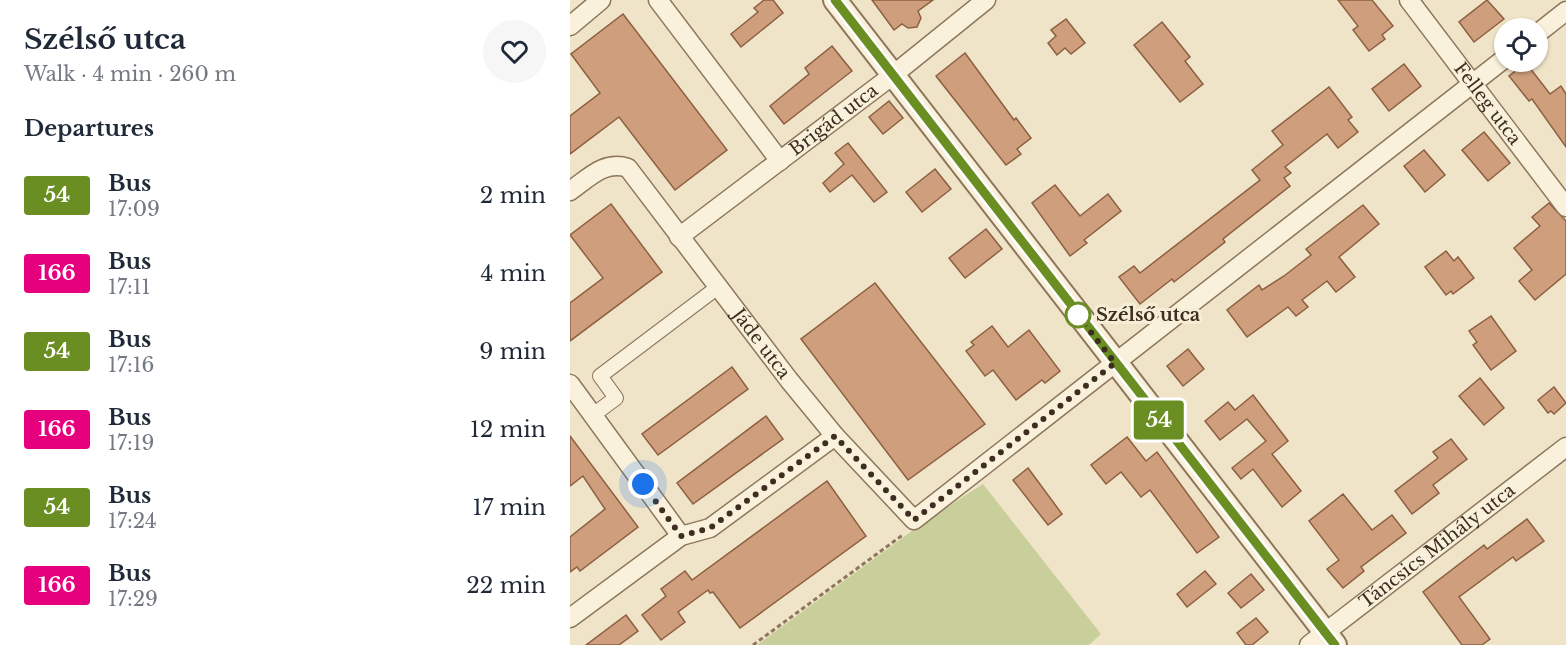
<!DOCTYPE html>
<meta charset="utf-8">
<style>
:root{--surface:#fff;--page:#f6f6f7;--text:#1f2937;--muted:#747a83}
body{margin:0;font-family:"Libre Baskerville",serif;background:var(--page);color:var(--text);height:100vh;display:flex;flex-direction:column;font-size:22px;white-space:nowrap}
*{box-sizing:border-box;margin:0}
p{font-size:20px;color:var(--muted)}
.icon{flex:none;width:33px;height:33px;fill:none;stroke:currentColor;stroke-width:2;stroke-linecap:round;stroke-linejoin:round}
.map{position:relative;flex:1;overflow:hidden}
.side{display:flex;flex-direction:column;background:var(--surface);width:570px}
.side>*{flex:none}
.badge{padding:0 12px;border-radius:4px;font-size:21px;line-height:39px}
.tools{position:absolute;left:924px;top:18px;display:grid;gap:12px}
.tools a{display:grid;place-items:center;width:54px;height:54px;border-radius:50%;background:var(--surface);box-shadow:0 2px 4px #0004;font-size:30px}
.you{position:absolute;width:30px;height:30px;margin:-15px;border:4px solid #fff;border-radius:50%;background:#1a73e8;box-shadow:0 0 0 9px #1a73e833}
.map>.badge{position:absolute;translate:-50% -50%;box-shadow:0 0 0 3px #fff}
h2{padding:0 24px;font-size:22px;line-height:54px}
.round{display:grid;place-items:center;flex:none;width:63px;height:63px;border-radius:32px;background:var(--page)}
.summary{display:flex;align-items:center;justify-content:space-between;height:102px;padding:0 24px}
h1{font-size:28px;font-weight:700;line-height:45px}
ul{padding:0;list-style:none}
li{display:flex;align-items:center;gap:18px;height:78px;padding:0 24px}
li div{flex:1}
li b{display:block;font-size:22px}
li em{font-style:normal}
li .badge{min-width:66px;font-weight:700;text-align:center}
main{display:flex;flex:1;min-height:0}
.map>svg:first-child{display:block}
.green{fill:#c9cf9b}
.building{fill:#cf9f7d;stroke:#8d5f41;stroke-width:1.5}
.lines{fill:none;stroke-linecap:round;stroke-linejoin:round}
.pedestrian-casing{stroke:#8d765c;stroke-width:16}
.minor-casing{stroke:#8d765c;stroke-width:21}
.tertiary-casing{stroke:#8d765c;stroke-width:26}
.path{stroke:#8d765c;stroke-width:3;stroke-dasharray:4.5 3;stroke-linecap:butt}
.pedestrian{stroke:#faf1dc;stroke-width:14}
.minor{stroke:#faf1dc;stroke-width:18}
.tertiary{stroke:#faf1dc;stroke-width:22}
.line-casing{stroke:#fff;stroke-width:14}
.line{stroke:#6b8e23;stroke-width:9}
.walk{stroke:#3d2e20;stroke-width:6;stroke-dasharray:0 10.8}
.stop-dot{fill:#fff;stroke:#6b8e23;stroke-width:3}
.labels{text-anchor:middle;stroke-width:6;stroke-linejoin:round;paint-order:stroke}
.street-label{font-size:18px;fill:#3d2e20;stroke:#f7eed8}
.stop-label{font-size:18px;font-weight:bold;fill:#3d2e20;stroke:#f7eed8;text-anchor:start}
</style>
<main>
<section class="side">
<div class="summary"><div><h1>Szélső utca</h1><p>Walk · 4 min · 260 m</p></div><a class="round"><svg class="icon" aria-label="heart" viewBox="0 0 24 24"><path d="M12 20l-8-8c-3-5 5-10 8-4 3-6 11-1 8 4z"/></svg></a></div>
<h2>Departures</h2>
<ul>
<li><span class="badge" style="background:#6b8e23;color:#fff">54</span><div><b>Bus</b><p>17:09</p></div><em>2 min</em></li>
<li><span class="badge" style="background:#e6007e;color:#fff">166</span><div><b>Bus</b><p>17:11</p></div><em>4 min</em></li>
<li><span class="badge" style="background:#6b8e23;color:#fff">54</span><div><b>Bus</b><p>17:16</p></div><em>9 min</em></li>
<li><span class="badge" style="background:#e6007e;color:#fff">166</span><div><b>Bus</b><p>17:19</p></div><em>12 min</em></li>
<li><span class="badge" style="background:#6b8e23;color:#fff">54</span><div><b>Bus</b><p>17:24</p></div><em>17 min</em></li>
<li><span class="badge" style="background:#e6007e;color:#fff">166</span><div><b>Bus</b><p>17:29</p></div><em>22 min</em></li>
</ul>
</section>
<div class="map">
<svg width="996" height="645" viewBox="0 0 996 645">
<rect width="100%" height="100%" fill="#f0e4c8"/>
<polygon class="green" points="413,484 531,634 519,645 187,645 354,522"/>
<g class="building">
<polygon points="194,0 203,0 213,13 171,47 161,34 188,12 184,8"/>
<polygon points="302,0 363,0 348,11 351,18 347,27 338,28 332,24 324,30"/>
<polygon points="768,0 802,0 823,26 812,35 815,39 799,51 783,30 788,26"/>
<polygon points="917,0 934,19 904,42 889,22"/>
<polygon points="53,14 157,150 105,190 49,117 0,154 0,116 30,93 1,54"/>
<polygon points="496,19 515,43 501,54 495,48 487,55 478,43 486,36 481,30"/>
<polygon points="592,22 620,57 615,61 633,84 610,102 564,45"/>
<polygon points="262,46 282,71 214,124 200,106 239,74 235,68"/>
<polygon points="395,53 444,120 446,118 461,138 447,149 451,154 436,165 366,76"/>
<polygon points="956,63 980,94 991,86 996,94 996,147 962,99 959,101 939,76"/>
<polygon points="834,64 851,86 819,111 802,89"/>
<polygon points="759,87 782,117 778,120 788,132 768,148 757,134 715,167 721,173 714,178 720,186 653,239 655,242 627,264 604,282 602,279 570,304 549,277 564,266 570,273 690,180 682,170 713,145 702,131"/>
<polygon points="319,101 333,118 313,134 299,117"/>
<polygon points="914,132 940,163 918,181 892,150"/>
<polygon points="278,143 317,192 304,202 282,175 260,192 253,183 274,164 265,153"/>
<polygon points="854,150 875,175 855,192 834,166"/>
<polygon points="365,169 381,189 352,212 336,192"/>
<polygon points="485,185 510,216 538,194 551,211 514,240 517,243 500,256 462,203"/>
<polygon points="979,203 996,221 996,274 965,300 949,281 962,270 944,248 970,226 962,217"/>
<polygon points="41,204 92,272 0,341 0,303 33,278 0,235"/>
<polygon points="793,205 809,224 769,257 785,277 766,292 757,281 732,300 738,307 726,316 718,307 677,337 657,310 689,285 692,290 714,276 741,255 736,249"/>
<polygon points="416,229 432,249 395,278 379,258"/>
<polygon points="876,251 884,261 888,257 904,278 883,294 881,291 876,295 855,267"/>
<polygon points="305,283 415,424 338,480 231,339"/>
<polygon points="921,316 946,351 921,370 903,345 907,342 899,331"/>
<polygon points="422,326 438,347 459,330 490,371 475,383 472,380 446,400 423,370 415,376 396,351 404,345 401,342"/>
<polygon points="618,349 634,369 613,386 597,366"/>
<polygon points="162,367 178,389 88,455 72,434"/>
<polygon points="910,378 934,408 914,425 889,396"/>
<polygon points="984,387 996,403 984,414 981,411 978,413 968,400"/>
<polygon points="683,395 718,441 702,454 731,491 712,507 683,469 671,479 662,468 696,441 677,419 650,440 635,421 658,402 665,410"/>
<polygon points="196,416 213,439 123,504 107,483"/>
<polygon points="0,436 68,527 10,571 7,567 0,572 0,537 35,509 13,476 0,486"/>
<polygon points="557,437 576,461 587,452 649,537 627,553 580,490 571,497 551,472 536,484 521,465"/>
<polygon points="881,439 897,459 863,485 869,493 842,514 825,491 868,458 863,452"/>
<polygon points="458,468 492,514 478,525 443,480"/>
<polygon points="257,481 296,536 170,628 143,592 140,593 138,590 108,612 115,622 91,640 72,615 96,596 91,589 115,571 122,580"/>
<polygon points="773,494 802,530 822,515 836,533 791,567 794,571 773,588 757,569 769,560 739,521"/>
<polygon points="957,519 974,541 946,561 943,557 889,597 920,639 912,645 892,645 853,592 914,545 917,549"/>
<polygon points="635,571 646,584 617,607 607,594"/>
<polygon points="681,574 694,590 671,608 658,593"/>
<polygon points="56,615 68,631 49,645 16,645"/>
<polygon points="686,618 698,632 682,645 676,645 667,633"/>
</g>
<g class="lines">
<g class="pedestrian-casing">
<polyline id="pedestrian" points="23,415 46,398 30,376 148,287"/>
</g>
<g class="minor-casing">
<g id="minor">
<polyline points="88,0 210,161"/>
<path id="s1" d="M839 0 996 207"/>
<polyline points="0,26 31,0"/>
<polyline points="968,33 996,11"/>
<path id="s2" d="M0 191C19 178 34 160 58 168L219 380 265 436 344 520 934 59"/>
<path id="s3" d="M109 237 323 75 416 0"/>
<polyline points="0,384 111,536"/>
<polyline points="0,618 111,536 140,528 265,436"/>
<path id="s4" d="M739 645 996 447"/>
</g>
</g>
<g class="tertiary-casing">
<polyline id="tertiary" points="265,0 765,645"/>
</g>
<polyline class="path" points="183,645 334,534"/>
<use href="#pedestrian" class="pedestrian"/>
<use href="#minor" class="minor"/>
<use href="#tertiary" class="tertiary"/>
</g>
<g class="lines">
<g class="line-casing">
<polyline id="line" points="265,0 765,645"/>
</g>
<use href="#line" class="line"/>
<polyline class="walk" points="73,484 111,536 140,528 265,436 344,520 545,363 503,309 508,315"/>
</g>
<circle class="stop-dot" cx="508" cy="315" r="12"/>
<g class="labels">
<g class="street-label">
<text dy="6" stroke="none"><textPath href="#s1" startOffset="130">Felleg utca</textPath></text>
<text dy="6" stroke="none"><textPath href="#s3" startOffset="194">Brigád utca</textPath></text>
<text dy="6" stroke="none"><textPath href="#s2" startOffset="286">Jáde utca</textPath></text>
<text dy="6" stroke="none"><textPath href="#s4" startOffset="162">Táncsics Mihály utca</textPath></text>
</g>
<g class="stop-label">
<text x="526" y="321">Szélső utca</text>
</g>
</g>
</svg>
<div class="tools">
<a><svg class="icon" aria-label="locate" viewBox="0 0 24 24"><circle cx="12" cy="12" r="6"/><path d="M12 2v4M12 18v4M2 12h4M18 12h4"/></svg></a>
</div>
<div class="you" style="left:73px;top:484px"></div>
<b class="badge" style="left:589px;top:420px;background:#6b8e23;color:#fff">54</b>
</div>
</main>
